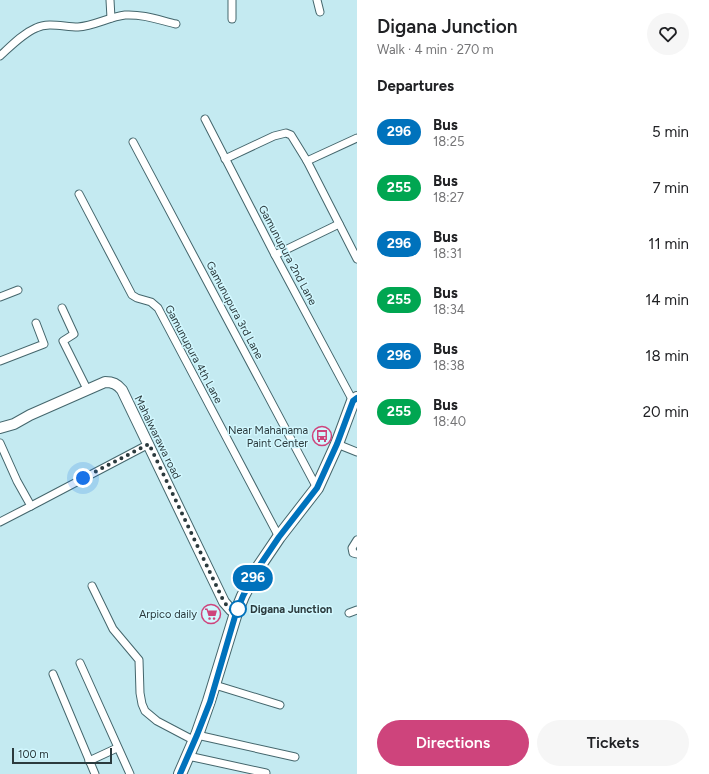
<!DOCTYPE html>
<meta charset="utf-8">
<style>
:root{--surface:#fff;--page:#f6f6f6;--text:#202124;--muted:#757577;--accent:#ce447c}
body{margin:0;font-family:Figtree,sans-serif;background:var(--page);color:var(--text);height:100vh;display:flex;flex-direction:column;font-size:15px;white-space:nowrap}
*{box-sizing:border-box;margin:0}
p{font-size:13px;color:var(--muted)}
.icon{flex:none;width:22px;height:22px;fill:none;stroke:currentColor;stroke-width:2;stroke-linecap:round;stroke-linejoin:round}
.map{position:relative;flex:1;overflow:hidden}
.sheet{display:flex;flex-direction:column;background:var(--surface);width:352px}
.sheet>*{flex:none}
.badge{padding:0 8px;border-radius:13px;font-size:14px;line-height:26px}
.scale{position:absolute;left:12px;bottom:10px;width:100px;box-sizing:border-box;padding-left:4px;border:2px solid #2b3a3d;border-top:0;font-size:11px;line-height:14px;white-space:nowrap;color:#2b3a3d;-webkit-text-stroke:3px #d1f7fe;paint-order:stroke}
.you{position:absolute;width:20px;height:20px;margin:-10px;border:3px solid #fff;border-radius:50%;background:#1a73e8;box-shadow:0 0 0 6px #1a73e833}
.map>.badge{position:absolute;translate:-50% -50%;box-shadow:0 0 0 2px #fff}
h2{padding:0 20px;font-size:15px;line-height:36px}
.round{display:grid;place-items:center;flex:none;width:42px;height:42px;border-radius:21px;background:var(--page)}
.summary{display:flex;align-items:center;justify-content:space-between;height:68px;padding:0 20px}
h1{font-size:19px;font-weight:600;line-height:30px}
.primary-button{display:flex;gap:8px;margin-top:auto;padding:8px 20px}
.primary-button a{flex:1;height:46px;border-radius:24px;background:var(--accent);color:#fff;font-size:16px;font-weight:600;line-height:46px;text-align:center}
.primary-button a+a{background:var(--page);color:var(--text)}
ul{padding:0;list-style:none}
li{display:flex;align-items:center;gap:12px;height:56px;padding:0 20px}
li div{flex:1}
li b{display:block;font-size:15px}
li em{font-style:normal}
li .badge{min-width:44px;font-weight:700;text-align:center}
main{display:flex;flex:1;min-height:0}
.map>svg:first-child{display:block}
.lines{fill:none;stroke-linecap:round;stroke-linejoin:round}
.street-casing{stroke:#44666c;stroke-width:9}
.secondary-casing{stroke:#44666c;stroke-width:12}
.primary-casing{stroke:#44666c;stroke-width:14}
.street{stroke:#fff;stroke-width:7}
.secondary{stroke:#fff;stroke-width:10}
.primary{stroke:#fff;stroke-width:12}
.line-casing{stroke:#fff;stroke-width:9}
.line{stroke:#0072bc;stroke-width:6}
.walk{stroke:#2b3a3d;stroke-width:4;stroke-dasharray:0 7.2}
.stop-dot{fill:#fff;stroke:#0072bc;stroke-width:2}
.labels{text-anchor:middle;stroke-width:3;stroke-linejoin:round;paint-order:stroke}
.street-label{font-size:11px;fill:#2b3a3d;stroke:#d1f7fe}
.poi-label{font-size:11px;fill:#2b3a3d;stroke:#d1f7fe;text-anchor:end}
.stop-label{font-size:11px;font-weight:bold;fill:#2b3a3d;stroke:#d1f7fe;text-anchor:start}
</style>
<main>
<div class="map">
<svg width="357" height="774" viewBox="0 0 357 774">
<rect width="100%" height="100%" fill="#c4eaf1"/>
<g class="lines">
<g class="street-casing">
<g id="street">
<polyline points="110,0 111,18"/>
<polyline points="317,0 320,12"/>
<polyline points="232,19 232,0"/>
<path d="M0 56C11 46 22 34 36 28 48 22 64 27 78 27 94 26 109 17 125 15 143 14 159 20 176 24"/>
<polyline points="205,119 275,255 353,401"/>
<polyline points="357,138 307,161 357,259"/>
<polyline points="133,142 317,488"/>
<polyline points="225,159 274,136 286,133 291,135 307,161"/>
<polyline points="79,194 132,295 137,298 151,302 158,308 279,537"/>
<polyline points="275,255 339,224"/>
<polyline points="0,297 18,290"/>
<polyline points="62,308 74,334 63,341 87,389"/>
<polyline points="0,361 44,344 36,323"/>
<polyline points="0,443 17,481 31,506 0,522"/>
<polyline points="337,444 357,452"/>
<polyline points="31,506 149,444"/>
<polyline points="357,540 352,548 353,553 357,554"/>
<polyline points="92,586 113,629 139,660 140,693 142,704 145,711 157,721 195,741"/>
<polyline points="349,613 357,610"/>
<polyline points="80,663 130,774"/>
<polyline points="53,674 95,774"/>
<polyline points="215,685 280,705"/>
<polyline points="197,735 295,757"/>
<polyline points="188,756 266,773"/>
<polyline points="89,761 117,748"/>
</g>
</g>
<g class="secondary-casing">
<path id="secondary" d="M0 428 14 424 30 415 105 382C113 382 117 384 122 390L224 602 231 610 236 613"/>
</g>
<g class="primary-casing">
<polyline id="primary" points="180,774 197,735 209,701 236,613 243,596 256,571 279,537 317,488 337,444 353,401 357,398"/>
</g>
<use href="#street" class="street"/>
<use href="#secondary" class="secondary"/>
<use href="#primary" class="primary"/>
</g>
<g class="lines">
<g class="line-casing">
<polyline id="line" points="180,774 197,735 210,702 236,613 243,596 256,571 279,537 317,488 337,444 353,401 357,398"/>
</g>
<use href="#line" class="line"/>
<polyline class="walk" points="83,478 149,444 224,602 231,610 236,613 238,609"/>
</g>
<defs>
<g id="bus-ring" transform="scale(1)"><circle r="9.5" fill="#d1f7fe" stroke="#ce447c" stroke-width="1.5"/><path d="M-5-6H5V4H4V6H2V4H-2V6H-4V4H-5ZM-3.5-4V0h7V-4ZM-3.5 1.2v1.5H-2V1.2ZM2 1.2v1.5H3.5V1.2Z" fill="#ce447c"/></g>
<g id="supermarket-ring" transform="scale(1)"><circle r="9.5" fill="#d1f7fe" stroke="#ce447c" stroke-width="1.5"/><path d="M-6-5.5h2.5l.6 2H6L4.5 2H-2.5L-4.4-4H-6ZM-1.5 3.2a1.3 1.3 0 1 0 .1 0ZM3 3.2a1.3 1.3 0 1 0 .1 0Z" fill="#ce447c"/></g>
</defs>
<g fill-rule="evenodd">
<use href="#bus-ring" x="322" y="436"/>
<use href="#supermarket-ring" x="211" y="614"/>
</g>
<circle class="stop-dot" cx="238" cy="609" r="8"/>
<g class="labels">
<g class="street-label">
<text transform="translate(288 255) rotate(62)" y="4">Gamunupura 2nd Lane</text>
<text transform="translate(235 310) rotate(62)" y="4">Gamunupura 3rd Lane</text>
<text transform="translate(194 354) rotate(62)" y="4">Gamunupura 4th Lane</text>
<text transform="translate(158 437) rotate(64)" y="4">Mahalwarawa road</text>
</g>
<g class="poi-label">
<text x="308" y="434">Near Mahanama<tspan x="308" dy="13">Paint Center</tspan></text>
<text x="197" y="618">Arpico daily</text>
</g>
<g class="stop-label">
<text x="250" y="613">Digana Junction</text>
</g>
</g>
</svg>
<div class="scale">100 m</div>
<div class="you" style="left:83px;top:478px"></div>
<b class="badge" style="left:253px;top:578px;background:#0072bc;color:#fff">296</b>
</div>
<section class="sheet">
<div class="summary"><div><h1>Digana Junction</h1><p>Walk · 4 min · 270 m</p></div><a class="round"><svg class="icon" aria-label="heart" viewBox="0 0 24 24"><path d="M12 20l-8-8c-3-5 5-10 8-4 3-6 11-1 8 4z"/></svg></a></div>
<h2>Departures</h2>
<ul>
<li><span class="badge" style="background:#0072bc;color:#fff">296</span><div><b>Bus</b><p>18:25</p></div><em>5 min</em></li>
<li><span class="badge" style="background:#00a651;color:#fff">255</span><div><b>Bus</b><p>18:27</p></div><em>7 min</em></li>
<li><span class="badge" style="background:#0072bc;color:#fff">296</span><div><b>Bus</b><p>18:31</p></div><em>11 min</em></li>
<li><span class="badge" style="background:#00a651;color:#fff">255</span><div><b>Bus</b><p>18:34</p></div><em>14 min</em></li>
<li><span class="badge" style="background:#0072bc;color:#fff">296</span><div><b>Bus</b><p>18:38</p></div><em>18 min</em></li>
<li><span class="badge" style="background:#00a651;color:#fff">255</span><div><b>Bus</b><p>18:40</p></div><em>20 min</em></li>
</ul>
<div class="primary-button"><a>Directions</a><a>Tickets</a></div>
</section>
</main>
